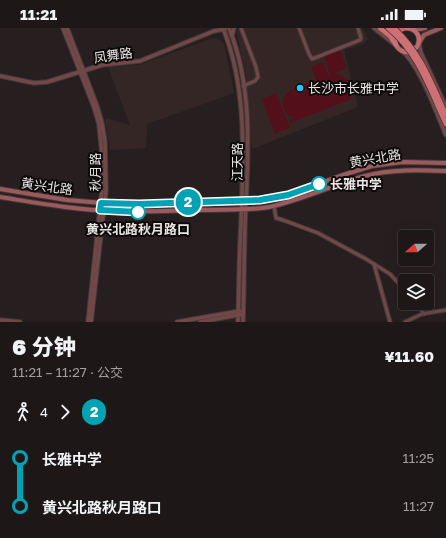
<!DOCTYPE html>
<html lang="zh">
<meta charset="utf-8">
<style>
:root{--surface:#1d1717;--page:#2a2424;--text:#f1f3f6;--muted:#a09fa1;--line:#3b3636}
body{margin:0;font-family:"Golos Text","Noto Sans SC",sans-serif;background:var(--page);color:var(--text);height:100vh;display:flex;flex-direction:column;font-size:15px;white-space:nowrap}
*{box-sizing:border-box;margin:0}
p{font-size:13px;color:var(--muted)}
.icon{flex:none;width:22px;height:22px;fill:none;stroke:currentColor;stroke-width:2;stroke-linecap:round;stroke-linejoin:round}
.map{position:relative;height:294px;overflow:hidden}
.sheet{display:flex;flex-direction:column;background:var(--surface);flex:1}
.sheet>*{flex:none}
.badge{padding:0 8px;border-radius:13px;font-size:14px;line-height:26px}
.needle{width:26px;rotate:249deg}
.buttons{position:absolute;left:398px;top:202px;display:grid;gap:8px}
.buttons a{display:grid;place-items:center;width:36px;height:36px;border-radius:4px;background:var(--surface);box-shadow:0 4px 16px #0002,0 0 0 1px var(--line);font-size:20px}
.map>.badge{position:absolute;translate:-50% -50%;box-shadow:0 0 0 2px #fff}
.legs{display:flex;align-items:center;gap:6px;height:44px;padding:0 12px;font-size:13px}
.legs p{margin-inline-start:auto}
.head{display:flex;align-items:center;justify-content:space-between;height:68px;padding:0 12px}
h1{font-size:22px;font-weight:800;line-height:30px}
ul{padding:0 12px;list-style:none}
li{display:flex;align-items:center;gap:14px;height:48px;font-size:15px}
li i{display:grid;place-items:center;width:6px;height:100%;margin:0 5px;background:currentColor}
li i::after{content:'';width:10px;height:10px;margin:-5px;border:3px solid;border-radius:50%;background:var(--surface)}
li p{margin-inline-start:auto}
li:first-child i{background:linear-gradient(#0000 50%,currentColor 0)}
li:last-child i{background:linear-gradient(currentColor 50%,#0000 0)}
.status{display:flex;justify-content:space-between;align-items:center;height:28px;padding:0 20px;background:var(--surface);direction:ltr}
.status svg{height:11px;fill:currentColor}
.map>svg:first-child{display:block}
.built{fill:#352626}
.green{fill:#54101a}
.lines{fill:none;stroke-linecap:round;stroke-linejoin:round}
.minor-casing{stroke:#423a3a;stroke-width:5}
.tertiary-casing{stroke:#423a3a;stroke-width:5.5}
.secondary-casing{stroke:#423a3a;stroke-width:6}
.primary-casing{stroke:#423a3a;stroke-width:6}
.trunk-casing{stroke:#423a3a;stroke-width:6}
.minor{stroke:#714748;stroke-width:3}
.tertiary{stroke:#714748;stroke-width:3.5}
.secondary{stroke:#9d5a5d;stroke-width:4}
.primary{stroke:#bf696d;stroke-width:4.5}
.trunk{stroke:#ce7074;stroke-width:4.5}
.trunk-bridge-casing{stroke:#423a3a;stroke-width:6;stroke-linecap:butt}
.trunk-bridge{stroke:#ce7074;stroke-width:4.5}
.line-1-casing{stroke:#fff;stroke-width:9}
.line-1{stroke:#00a3b4;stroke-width:6}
.poi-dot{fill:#1dc9fc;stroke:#0d0a0a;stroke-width:1.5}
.stop-1-dot{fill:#fff;stroke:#00a3b4;stroke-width:2}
.labels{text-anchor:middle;stroke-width:4;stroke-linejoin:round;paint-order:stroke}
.street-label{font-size:13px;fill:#e9e3e2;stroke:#0d0a0a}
.poi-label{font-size:13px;fill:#e9e3e2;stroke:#0d0a0a;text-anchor:start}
.stop-label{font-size:13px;font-weight:bold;fill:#e9e3e2;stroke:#0d0a0a;text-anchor:start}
</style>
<div class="status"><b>11:21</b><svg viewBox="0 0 49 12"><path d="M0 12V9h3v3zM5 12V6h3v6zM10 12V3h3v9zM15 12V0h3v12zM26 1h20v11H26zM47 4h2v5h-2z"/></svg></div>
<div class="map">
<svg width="446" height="294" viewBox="0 0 446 294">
<rect width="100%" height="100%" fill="#271f1f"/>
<g class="built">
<polygon points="238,0 362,0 366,6 367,12 363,16 344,22 358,79 252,121 246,47 237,8"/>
<polygon points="215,10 220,12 224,15 234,65 147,96 146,120 110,122 105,90 130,97 108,39 139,37 210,11"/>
</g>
<g class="green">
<path d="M340 22 347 40 335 45 347 50 351 58 349 68H350L352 71 290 95 289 92 294 90C289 88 285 85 283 79 279 61 304 57 316 52L311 39 323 34 328 47 330 46 324 29Z"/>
<polygon points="276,65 290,100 275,106 262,71"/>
</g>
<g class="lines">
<g class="minor-casing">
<g id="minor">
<polyline points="241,0 256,39 258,49 255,53 243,58"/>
<polyline points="299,0 309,26 312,31 360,12 361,10 358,0"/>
<polyline points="274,178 276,190 283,192 318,205 366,231 390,246 405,262"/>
<polyline points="374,236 390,294"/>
<polyline points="417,275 424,286"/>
<polyline points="405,294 422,286 446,282"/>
</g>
</g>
<g class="tertiary-casing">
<g id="tertiary">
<polyline points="63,0 94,79 99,96 102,126 102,162 88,294"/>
<polyline points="67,0 97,78 102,95 105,114 106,162 91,294"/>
<path d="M223 0C248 62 243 131 241 196 239 229 239 261 238 294"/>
<path d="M229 0C254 61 248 132 245 196 244 229 244 261 243 294"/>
<polyline points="374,0 398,19"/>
<polyline points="232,7 234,0"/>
<polyline points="419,15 421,25 446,79"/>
<path d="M400 21C420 36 436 84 446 107"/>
<polyline points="0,48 34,55 47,54 102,37 140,33 214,3 225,1"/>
<polyline points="0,292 20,294"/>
<polyline points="177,294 240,283"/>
<polyline points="200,294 243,286"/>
</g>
</g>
<g class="secondary-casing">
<g id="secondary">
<polyline points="411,1 420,1 425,0"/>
<polyline points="419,15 424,7 441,0"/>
<polyline points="0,161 67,172 114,176 139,176 260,172 288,167 343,147 372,138 402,134 446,135"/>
<path d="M0 169C38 175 76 182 114 183 143 184 171 183 199 182 222 181 247 183 269 179 302 172 332 157 365 148 391 141 419 142 446 143"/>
</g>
</g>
<g class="primary-casing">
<circle id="primary" cx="407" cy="12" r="12"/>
</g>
<g class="trunk-casing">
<g id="trunk">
<polyline points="380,0 390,8 396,17"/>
<polyline points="407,0 408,0"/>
</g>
</g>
<use href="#minor" class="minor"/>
<use href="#tertiary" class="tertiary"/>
<use href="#secondary" class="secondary"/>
<use href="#primary" class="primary"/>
<use href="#trunk" class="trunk"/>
<g class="trunk-bridge-casing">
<g id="trunk-bridge">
<path d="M388 0C418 24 430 62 446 96"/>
<path d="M394 0C421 25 431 54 446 87"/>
</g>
</g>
<use href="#trunk-bridge" class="trunk-bridge"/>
</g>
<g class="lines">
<g class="line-1-casing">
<polyline id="line-1" points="138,184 100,182 101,175 139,176 260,172 288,167 319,156"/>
</g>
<use href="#line-1" class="line-1"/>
</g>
<circle class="poi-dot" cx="300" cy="60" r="4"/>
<g class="stop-1-dot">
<circle cx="319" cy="156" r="7"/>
<circle cx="138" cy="184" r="7"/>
</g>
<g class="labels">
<g class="street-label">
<text transform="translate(113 27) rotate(-8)" y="5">凤舞路</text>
<text transform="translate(375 130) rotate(-10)" y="5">黄兴北路</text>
<text transform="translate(237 134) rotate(-90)" y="5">江天路</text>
<text transform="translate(95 144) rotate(-90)" y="5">秋月路</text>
<text transform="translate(47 158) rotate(8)" y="5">黄兴北路</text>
</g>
<g class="poi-label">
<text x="308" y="65">长沙市长雅中学</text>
</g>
<g class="stop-label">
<text x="330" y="161">长雅中学</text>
<text x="138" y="206" text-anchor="middle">黄兴北路秋月路口</text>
</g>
</g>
</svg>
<div class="buttons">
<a><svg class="needle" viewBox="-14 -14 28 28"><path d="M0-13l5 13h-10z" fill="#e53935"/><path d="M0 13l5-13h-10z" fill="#a09fa1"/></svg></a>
<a><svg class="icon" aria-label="layers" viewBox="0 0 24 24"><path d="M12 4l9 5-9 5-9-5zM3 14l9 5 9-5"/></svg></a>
</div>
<b class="badge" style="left:188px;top:174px;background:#00a3b4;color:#fff">2</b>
</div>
<section class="sheet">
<div class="head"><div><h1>6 分钟</h1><p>11:21 – 11:27 · 公交</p></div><b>¥11.60</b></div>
<div class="legs"><svg class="icon" aria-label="walk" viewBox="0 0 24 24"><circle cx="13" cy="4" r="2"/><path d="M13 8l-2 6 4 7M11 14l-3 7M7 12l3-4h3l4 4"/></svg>4<svg class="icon" aria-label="forward" viewBox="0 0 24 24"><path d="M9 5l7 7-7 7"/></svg><b class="badge" style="background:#00a3b4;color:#fff">2</b></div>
<ul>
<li><i style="color:#00a3b4"></i><b>长雅中学</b><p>11:25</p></li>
<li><i style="color:#00a3b4"></i><b>黄兴北路秋月路口</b><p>11:27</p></li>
</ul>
</section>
